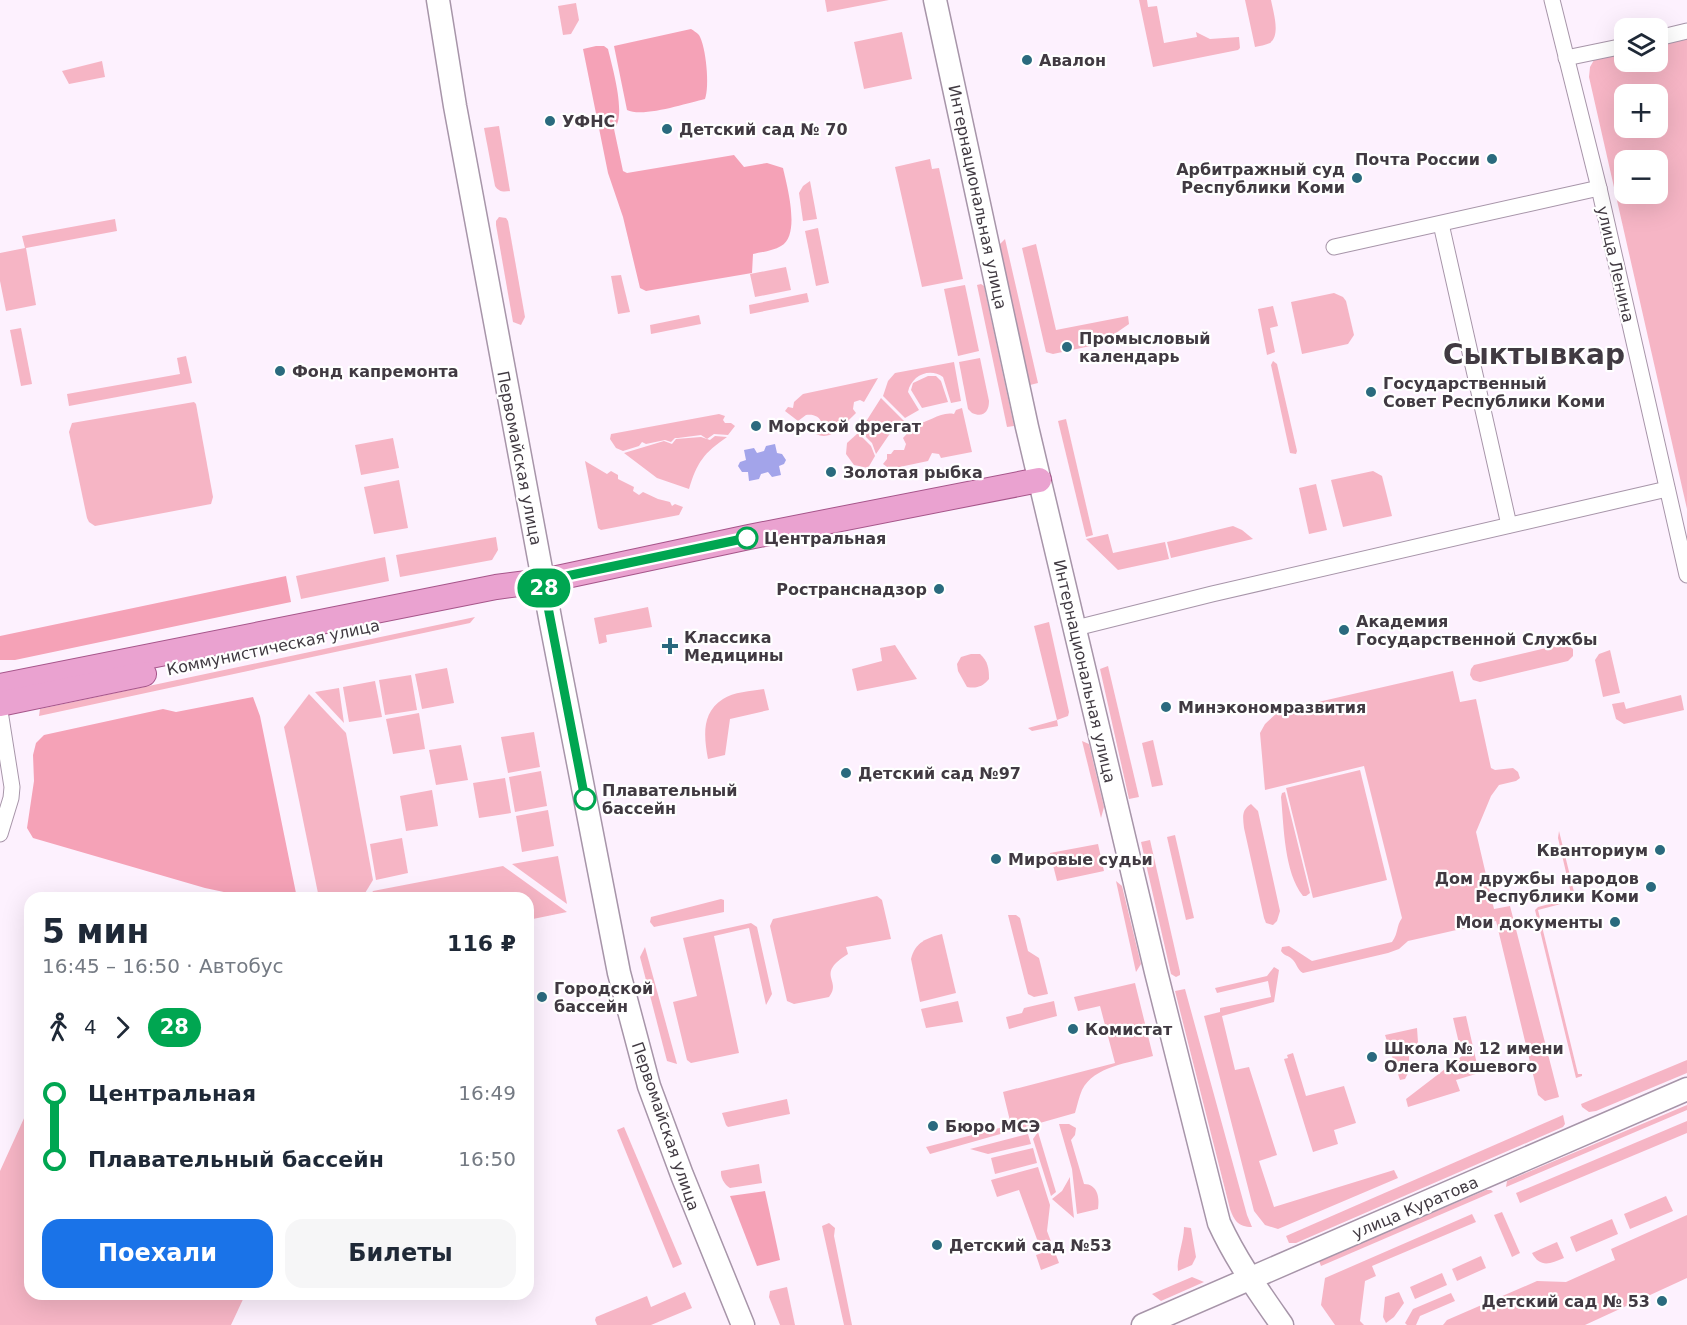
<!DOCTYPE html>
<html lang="ru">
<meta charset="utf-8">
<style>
:root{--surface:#fff;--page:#f6f6f7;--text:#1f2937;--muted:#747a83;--accent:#1a73e8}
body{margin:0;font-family:"DejaVu Sans",sans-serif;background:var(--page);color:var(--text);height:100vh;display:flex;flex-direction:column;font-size:22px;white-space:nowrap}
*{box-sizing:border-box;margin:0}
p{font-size:20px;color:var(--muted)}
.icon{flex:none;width:33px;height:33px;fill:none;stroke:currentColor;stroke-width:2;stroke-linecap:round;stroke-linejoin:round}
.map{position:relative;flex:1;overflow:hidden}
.drawer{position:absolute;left:24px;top:892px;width:510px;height:408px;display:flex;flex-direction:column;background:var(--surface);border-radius:18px;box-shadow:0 6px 24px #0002}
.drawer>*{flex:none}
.badge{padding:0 12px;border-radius:20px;font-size:21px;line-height:39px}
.fabs{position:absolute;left:1614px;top:18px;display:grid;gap:12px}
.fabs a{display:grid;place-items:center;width:54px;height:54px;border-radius:12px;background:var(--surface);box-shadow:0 6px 24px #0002;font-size:30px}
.map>.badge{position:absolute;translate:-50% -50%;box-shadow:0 0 0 3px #fff}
.legs{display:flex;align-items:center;gap:9px;height:66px;padding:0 18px;font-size:20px}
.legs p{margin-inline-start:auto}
.head{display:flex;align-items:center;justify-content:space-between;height:102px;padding:0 18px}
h1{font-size:33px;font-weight:800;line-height:45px}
.action{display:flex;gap:12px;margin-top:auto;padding:12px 18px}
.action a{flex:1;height:69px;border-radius:18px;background:var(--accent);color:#fff;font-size:24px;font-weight:800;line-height:69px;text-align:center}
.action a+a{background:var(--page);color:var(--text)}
ul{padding:0 18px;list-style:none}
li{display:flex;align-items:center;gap:21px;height:66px;font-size:22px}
li i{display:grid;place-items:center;width:9px;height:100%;margin:0 8px;background:currentColor}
li i::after{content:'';width:15px;height:15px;margin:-8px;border:4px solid;border-radius:50%;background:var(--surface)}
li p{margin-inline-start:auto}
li:first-child i{background:linear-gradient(#0000 50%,currentColor 0)}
li:last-child i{background:linear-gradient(currentColor 50%,#0000 0)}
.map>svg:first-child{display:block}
.green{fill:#f6b5c5;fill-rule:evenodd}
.forest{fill:#f5a2b7}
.water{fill:#a3a4ea}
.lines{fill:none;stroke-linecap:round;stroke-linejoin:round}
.street-casing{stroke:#a795a9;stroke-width:17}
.secondary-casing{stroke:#a795a9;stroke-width:25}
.primary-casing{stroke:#a6558a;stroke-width:26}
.street{stroke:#fff;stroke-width:15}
.secondary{stroke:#fff;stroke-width:22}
.primary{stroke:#eaa2d0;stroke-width:24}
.line-1-casing{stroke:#fff;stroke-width:14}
.line-1{stroke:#00a651;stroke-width:9}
.poi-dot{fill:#2a6a7e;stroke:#fff;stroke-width:2}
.stop-1-dot{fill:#fff;stroke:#00a651;stroke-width:3}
.labels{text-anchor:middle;stroke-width:4.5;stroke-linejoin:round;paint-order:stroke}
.poi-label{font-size:16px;font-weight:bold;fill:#413a42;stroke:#fff;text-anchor:start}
.street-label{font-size:16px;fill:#413a42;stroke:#fff}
.stop-label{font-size:16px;font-weight:bold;fill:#413a42;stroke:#fff;text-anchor:start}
.town-label{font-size:28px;font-weight:bold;fill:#413a42;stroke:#fff}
</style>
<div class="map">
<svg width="1687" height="1325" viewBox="0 0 1687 1325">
<rect width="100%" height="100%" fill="#fdf1fe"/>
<g class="green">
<polygon points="825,0 889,0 827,12"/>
<polygon points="1139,0 1147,0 1148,7 1157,6 1164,43 1197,37 1196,32 1210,39 1239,37 1240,48 1238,50 1153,67"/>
<path d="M1245 0H1271C1273 11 1281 35 1270 43 1266 45 1259 46 1255 47Z"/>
<polygon points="576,3 579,20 571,34 563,35 558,6"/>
<polygon points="902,32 912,79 864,89 854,42"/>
<path d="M1687 38V509L1589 77 1590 67 1594 60 1624 53V62H1658V45ZM1624 94H1658V128H1624ZM1624 160H1658V194H1624Z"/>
<polygon points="102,61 105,77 69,84 62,71"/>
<path d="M499 126 510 191C503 192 499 192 495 186L484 128Z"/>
<polygon points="930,159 932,169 939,168 963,279 922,287 895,167"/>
<polygon points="810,181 817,219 803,221 799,193 803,186"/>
<polygon points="499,217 506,218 508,221 525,317 521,325 513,322 496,225 496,221"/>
<polygon points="115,219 117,231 26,248 36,305 6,311 0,281 0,253 25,248 22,236"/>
<polygon points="818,228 829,283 816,286 805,231"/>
<polygon points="1005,239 1038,383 1030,385 999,249 1000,244"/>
<polygon points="1036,244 1056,330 1128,316 1129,324 1100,344 1053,354 1046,352 1022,248"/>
<polygon points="786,267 791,290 755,297 750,274"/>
<polygon points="621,275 630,312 618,314 611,276"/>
<polygon points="981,284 984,286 1014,426 1007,427 977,285"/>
<polygon points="965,285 979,351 958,356 944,289"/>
<polygon points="807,293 809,302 750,314 749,305"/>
<polygon points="1334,293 1343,297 1346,301 1354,335 1348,344 1302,354 1291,302"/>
<polygon points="1273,306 1278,326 1270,328 1275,352 1267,355 1258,309"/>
<polygon points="699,315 701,324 651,334 650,325"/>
<polygon points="21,328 32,384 21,386 10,330"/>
<polygon points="186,356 192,383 69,406 67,394 180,374 177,358"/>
<path d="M980 358 989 401C989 412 983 418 972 413L968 409 959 362Z"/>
<polygon points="1273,361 1277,364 1297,451 1296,454 1290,453 1271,365"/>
<path d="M954 362 961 401 951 403 943 377C929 367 911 376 908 392L919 410 905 418 883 396 888 381 895 373Z"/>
<polygon points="928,376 936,376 941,381 948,402 922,408 911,390 913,383"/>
<path d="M878 378 864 402 860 400 854 402 853 409 856 413C845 423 832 442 816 434L822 424C820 416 813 414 806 415L798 421 785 411 788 407 793 408 794 402 803 394Z"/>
<polygon points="881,398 904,421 891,432 876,454 872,443 860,431"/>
<polygon points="194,402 196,404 213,497 211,504 95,526 89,522 87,518 69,432 72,423"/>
<path d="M962 408 972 452 941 458 939 454 932 453 928 461 890 469 883 464 887 459V454H891L894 450H904L906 444 903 438 916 424C928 423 941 411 954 414L956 410Z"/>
<polygon points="719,414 725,416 723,420 725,423 731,423 735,426 728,435 714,434 707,439 701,435 678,438 675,438 671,442 665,440 646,444 642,442 639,446 623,451 616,448 610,439 611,434"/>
<polygon points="1066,419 1093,535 1086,537 1058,421"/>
<polygon points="858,433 871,446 875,456 868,468 854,465 846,454 847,443"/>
<path d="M715 436 727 437C704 453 697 462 689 489L657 478 624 453 664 441 672 444 676 439 701 437 710 440Z"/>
<polygon points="393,438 399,468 361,475 355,445"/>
<polygon points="585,461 607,474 611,471 618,475 618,479 634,487 633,491 639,495 643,492 658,499 670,502 672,506 675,504 683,507 679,515 601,530 598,528"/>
<polygon points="1373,471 1382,476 1392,516 1343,527 1331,480"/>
<polygon points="399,480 408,528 374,534 364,487"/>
<polygon points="1316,484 1327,530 1309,534 1299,488"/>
<polygon points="1233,526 1242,530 1253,539 1171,558 1167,542"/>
<polygon points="1108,534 1113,553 1165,542 1169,559 1118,570 1086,539"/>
<polygon points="496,537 498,550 492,560 400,577 396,555"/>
<polygon points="385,557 389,581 301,599 296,576"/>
<polygon points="648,607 652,627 606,635 607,642 599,644 594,618"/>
<polygon points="475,617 470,623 39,716 40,709"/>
<polygon points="1049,622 1069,712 1068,716 1057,720 1058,726 1032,731 1028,728 1057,720 1034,626"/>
<polygon points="1563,644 1567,644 1573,649 1573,656 1568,661 1480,682 1473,680 1470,675 1471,669 1474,665"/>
<polygon points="895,645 917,679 857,691 852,669 882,661 880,648"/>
<polygon points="1610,650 1620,693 1603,697 1595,660 1599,654"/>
<path d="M971 654H980C988 661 989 669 989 679 983 686 977 689 967 687L958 671 957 664 961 657Z"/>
<polygon points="1108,666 1139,797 1129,799 1100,669"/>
<polygon points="447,668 454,703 422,709 415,674"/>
<path d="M1453 671 1460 702 1476 699 1491 768 1495 770 1513 768 1518 772 1520 778 1516 781 1499 785 1491 796 1476 832 1494 909 1510 906 1559 1097 1545 1101 1538 1095 1496 921 1408 941 1399 949 1388 953 1303 973C1297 970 1297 963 1292 959 1288 955 1284 956 1281 951L1282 947 1289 946 1312 961 1392 942C1399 932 1396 926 1402 918L1364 766 1265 790 1260 733 1265 724 1279 711Z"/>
<polygon points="411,675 417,710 385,715 379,680"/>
<polygon points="375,681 382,717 349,722 343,687"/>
<polygon points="339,688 344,723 315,692"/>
<path d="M764 689 769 710 730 719 725 755 708 759C704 737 701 713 723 699 733 692 751 691 764 689Z"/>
<polygon points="309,694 346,733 373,880 362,898 319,898 284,727"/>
<polygon points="1681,695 1684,710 1624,724 1616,719 1612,704 1624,702 1626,709"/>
<polygon points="419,713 425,749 393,754 386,719"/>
<polygon points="534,732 540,767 508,773 501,737"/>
<polygon points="1153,740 1163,785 1152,787 1142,743"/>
<polygon points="1082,741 1089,744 1104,807 1101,818"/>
<polygon points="461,745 468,780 436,785 429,750"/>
<polygon points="1360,770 1387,880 1313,898 1286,788"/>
<polygon points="541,771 547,806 515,812 509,777"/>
<polygon points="505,778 511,813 479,818 473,783"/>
<polygon points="432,790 438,826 406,831 400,796"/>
<path d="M1285 792 1310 893 1306 896H1303C1284 872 1284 827 1281 797L1282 793Z"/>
<path d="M1251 804 1258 811 1280 911 1277 921 1273 925 1266 923 1264 918 1244 828C1243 818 1241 810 1251 804Z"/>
<polygon points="548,810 554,846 522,852 516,816"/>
<polygon points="1559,831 1576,900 1538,910 1578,1074 1582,1074 1582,1076 1576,1078 1535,910 1538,907 1572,898 1558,838"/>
<polygon points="1175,835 1194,918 1186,920 1167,837"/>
<polygon points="402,838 408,873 376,880 370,844"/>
<polygon points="1150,840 1180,972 1180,975 1176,977 1171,974 1141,842"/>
<polygon points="1098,844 1104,871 1057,881 1050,853"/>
<polygon points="558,856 567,904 512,864"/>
<polygon points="503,866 567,912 528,920 528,898 369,898 373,891"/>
<polygon points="1116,881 1122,886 1141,964 1136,972"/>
<path d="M877 896 882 900 891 939 846 947 848 954C814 975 843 980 829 997L794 1004 787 1001 770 926 773 919Z"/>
<polygon points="721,899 724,900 724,912 654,927 650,922 651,917"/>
<polygon points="1008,915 1016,915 1020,918 1028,951 1039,958 1048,994 1034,997 1028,994"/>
<polygon points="751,923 757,927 772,994 766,1005 749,928 714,936 739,1053 691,1063 687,1060 673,1002 697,996 683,938"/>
<path d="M942 934 956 993 920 1002 911 959C915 942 927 938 942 934Z"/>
<polygon points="645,947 677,1064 667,1061 640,957"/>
<polygon points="1274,967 1279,970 1274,1002 1222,1016 1235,1070 1249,1067 1277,1155 1259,1161 1274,1207 1394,1170 1398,1178 1278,1229 1265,1225 1254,1211 1204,1016 1220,1012 1220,1008 1271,997 1268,981 1217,993 1215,988 1267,976"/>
<path d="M1135 983 1153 1056C1129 1063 1094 1066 1082 1090 1079 1097 1077 1106 1075 1113L930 1154 926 1147 1011 1125 1003 1092 1115 1063 1100 1006 1078 1011 1074 997Z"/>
<path d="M1185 989 1247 1215 1252 1227C1238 1227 1234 1220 1230 1209L1175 991Z"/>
<polygon points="958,1001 963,1022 926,1028 921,1009"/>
<polygon points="1054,1001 1057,1016 1009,1029 1006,1017 1022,1013 1024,1008"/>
<polygon points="1466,1016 1479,1073 1456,1080 1460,1091 1408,1107 1406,1099 1462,1056 1453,1018"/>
<polygon points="1417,1028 1418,1042 1409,1053 1409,1071 1405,1079 1400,1080 1385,1035"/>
<polygon points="1293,1053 1306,1096 1344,1086 1356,1123 1334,1130 1338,1144 1313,1152 1284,1059 1288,1058 1287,1055"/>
<polygon points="1687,1060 1687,1073 1596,1111 1589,1112 1582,1107 1581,1104"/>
<polygon points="787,1099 790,1114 728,1127 726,1125 722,1113"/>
<polygon points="30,1105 30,1294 245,1295 231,1325 0,1325 0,1171"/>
<polygon points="1687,1105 1687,1110 1506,1187 1507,1181"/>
<polygon points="1563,1115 1565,1124 1563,1127 1296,1243 1289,1243 1286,1236"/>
<polygon points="1687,1121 1687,1133 1520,1203 1516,1193"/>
<path d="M1059 1124H1069L1076 1128 1075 1135 1071 1140 1084 1184C1097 1184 1100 1197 1098 1209L1077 1214 1072 1169Z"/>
<polygon points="624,1127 682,1264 673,1268 617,1130"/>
<polygon points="1038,1132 1056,1192 1051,1196 1033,1139"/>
<polygon points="1028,1134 1031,1144 988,1154 970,1149"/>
<polygon points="1033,1148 1037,1163 995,1174 991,1158"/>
<path d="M759 1164 762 1183 730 1188C724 1185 720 1176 721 1171Z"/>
<polygon points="1038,1167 1050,1205 1047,1231 1059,1263 1041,1270 1036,1255 1042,1253 1019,1190 997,1197 991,1180"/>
<polygon points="1070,1177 1070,1181 1074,1218 1052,1199 1062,1191"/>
<polygon points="1486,1190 1491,1190 1493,1192 1321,1266 1319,1261"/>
<polygon points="1666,1196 1673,1211 1630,1229 1624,1214"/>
<polygon points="1502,1212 1520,1253 1512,1257 1494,1215"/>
<polygon points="1472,1214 1476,1222 1372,1266 1376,1276 1365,1281 1360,1321 1364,1325 1335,1325 1321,1305 1325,1278"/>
<polygon points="1687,1215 1687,1278 1585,1325 1443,1325 1447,1320 1537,1281 1566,1282 1615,1260 1611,1249"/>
<polygon points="1612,1219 1618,1234 1576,1252 1570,1237"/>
<polygon points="829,1223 835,1228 834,1236 852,1325 844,1325 822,1226"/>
<path d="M1184 1227 1191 1228 1196 1257 1192 1265 1178 1271C1176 1259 1184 1242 1184 1227Z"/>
<path d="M1557 1242 1564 1258C1550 1264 1540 1268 1532 1253Z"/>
<polygon points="1481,1256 1486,1268 1457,1281 1452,1269"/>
<polygon points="1442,1273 1447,1285 1415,1299 1410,1287"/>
<polygon points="1192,1277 1204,1282 1161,1301 1152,1294"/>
<polygon points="787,1287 795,1325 780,1325 769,1297 770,1291"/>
<polygon points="685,1292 692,1308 651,1325 597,1325 595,1320 596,1317 647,1296 651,1307"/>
<polygon points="1399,1292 1404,1303 1394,1317 1386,1323 1383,1317 1385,1297"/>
<polygon points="1451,1293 1455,1301 1420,1316 1416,1325 1407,1325 1405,1323 1413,1309"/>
</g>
<g class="forest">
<path d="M691 29C694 31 696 32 699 35 706 46 710 87 705 99 687 103 643 118 627 110L614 46Z"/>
<path d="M596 46H604L608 49C612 66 627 116 614 129L623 171 627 173 734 155 744 167 767 163 783 168C787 186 801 235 781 246 773 251 761 252 753 254L752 273 646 291 640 288 623 217 608 173 583 49Z"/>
<polygon points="286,576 291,602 15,660 0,660 0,636"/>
<polygon points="253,697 260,716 297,898 252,898 205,888 33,838 27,828 34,781 33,755 36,743 44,735 163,709 176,712"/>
<polygon points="765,1191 780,1260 757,1266 730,1196"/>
</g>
<polygon class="water" points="775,444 777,453 782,454 786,460 784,464 779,466 781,475 772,477 768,472 761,474 759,479 749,481 748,472 742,472 738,466 740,462 746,460 744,450 754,448 757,453 764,451 766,446"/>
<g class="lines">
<g class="street-casing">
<g id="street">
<polyline points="1552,0 1599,188 1687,575"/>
<polyline points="1658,38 1687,31"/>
<polyline points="1566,58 1624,46"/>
<polyline points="1441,224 1509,525"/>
<polyline points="1334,247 1599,188"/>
<polyline points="1076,628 1212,594 1667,489"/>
<polyline points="0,711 12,787 11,798 0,834"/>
</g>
</g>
<g class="secondary-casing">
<g id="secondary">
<polyline points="438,0 455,106 551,623 619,973 649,1086 682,1175 743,1325"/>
<path d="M935 0 1027 427 1156 972 1219 1223C1236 1260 1259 1292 1282 1325"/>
<polyline points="1143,1325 1687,1089"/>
</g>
</g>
<g class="primary-casing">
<g id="primary">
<polyline points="0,686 496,587 543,581 749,537 1039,480"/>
<polyline points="0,704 144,674"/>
</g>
</g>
<use href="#street" class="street"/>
<use href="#secondary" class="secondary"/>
<use href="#primary" class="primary"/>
</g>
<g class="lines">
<g class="line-1-casing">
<polyline id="line-1" points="585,799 543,581 747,538"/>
</g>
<use href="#line-1" class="line-1"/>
</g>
<g class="poi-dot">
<circle cx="1027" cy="60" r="6"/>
<circle cx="550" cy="121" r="6"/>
<circle cx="667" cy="129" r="6"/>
<circle cx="1492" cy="159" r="6"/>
<circle cx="1357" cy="178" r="6"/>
<circle cx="1067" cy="347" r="6"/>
<circle cx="280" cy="371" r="6"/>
<circle cx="1371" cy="392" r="6"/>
<circle cx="756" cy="426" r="6"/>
<circle cx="831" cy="472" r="6"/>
<circle cx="939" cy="589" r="6"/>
<circle cx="1344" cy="630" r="6"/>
<path d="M667 637h6v6h6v6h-6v6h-6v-6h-6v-6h6z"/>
<circle cx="1166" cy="707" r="6"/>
<circle cx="846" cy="773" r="6"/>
<circle cx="1660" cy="850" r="6"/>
<circle cx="996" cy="859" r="6"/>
<circle cx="1651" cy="887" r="6"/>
<circle cx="1615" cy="922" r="6"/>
<circle cx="542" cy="997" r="6"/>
<circle cx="1073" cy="1029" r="6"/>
<circle cx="1372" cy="1057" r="6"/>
<circle cx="933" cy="1126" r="6"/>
<circle cx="937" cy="1245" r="6"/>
<circle cx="1662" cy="1301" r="6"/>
</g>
<g class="stop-1-dot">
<circle cx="747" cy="538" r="10"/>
<circle cx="585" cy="799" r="10"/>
</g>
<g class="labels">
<g class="poi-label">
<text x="1039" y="66">Авалон</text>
<text x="562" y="127">УФНС</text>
<text x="679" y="135">Детский сад № 70</text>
<text x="1480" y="165" text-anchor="end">Почта России</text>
<text x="1345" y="175" text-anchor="end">Арбитражный суд<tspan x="1345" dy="18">Республики Коми</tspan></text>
<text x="1079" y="344">Промысловый<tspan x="1079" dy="18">календарь</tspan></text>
<text x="292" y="377">Фонд капремонта</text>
<text x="1383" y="389">Государственный<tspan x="1383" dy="18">Совет Республики Коми</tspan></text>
<text x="768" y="432">Морской фрегат</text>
<text x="843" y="478">Золотая рыбка</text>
<text x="927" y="595" text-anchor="end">Ространснадзор</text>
<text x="1356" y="627">Академия<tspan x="1356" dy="18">Государственной Службы</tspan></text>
<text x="684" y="643">Классика<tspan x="684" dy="18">Медицины</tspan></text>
<text x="1178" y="713">Минэкономразвития</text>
<text x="858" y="779">Детский сад №97</text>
<text x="1648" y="856" text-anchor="end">Кванториум</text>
<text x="1008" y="865">Мировые судьи</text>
<text x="1639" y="884" text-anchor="end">Дом дружбы народов<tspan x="1639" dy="18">Республики Коми</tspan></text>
<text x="1603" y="928" text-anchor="end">Мои документы</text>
<text x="554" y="994">Городской<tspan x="554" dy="18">бассейн</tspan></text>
<text x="1085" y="1035">Комистат</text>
<text x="1384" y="1054">Школа № 12 имени<tspan x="1384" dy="18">Олега Кошевого</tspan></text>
<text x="945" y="1132">Бюро МСЭ</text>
<text x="949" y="1251">Детский сад №53</text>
<text x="1650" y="1307" text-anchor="end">Детский сад № 53</text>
</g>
<g class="street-label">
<text transform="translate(978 197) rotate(78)" y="6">Интернациональная улица</text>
<text transform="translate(1616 264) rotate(77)" y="6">улица Ленина</text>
<text transform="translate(520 458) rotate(79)" y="6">Первомайская улица</text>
<text transform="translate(273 647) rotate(-12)" y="6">Коммунистическая улица</text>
<text transform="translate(1085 671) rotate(77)" y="6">Интернациональная улица</text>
<text transform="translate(666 1126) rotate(71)" y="6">Первомайская улица</text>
<text transform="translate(1415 1207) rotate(-23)" y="6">улица Куратова</text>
</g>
<g class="stop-label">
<text x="764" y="544">Центральная</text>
<text x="602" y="796">Плавательный<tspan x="602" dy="18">бассейн</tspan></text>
</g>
<g class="town-label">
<text x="1534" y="364">Сыктывкар</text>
</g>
</g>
</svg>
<div class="fabs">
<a><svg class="icon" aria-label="layers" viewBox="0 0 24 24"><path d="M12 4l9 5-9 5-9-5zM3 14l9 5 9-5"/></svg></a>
<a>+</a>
<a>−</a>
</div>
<b class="badge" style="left:544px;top:588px;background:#00a651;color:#fff">28</b>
<section class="drawer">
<div class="head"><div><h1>5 мин</h1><p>16:45 – 16:50 · Автобус</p></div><b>116 ₽</b></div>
<div class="legs"><svg class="icon" aria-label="walk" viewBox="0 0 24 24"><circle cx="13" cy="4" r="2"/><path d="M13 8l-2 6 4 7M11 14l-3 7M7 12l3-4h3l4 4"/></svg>4<svg class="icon" aria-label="forward" viewBox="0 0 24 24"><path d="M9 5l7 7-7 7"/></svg><b class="badge" style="background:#00a651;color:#fff">28</b></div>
<ul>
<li><i style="color:#00a651"></i><b>Центральная</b><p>16:49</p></li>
<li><i style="color:#00a651"></i><b>Плавательный бассейн</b><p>16:50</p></li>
</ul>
<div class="action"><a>Поехали</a><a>Билеты</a></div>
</section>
</div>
